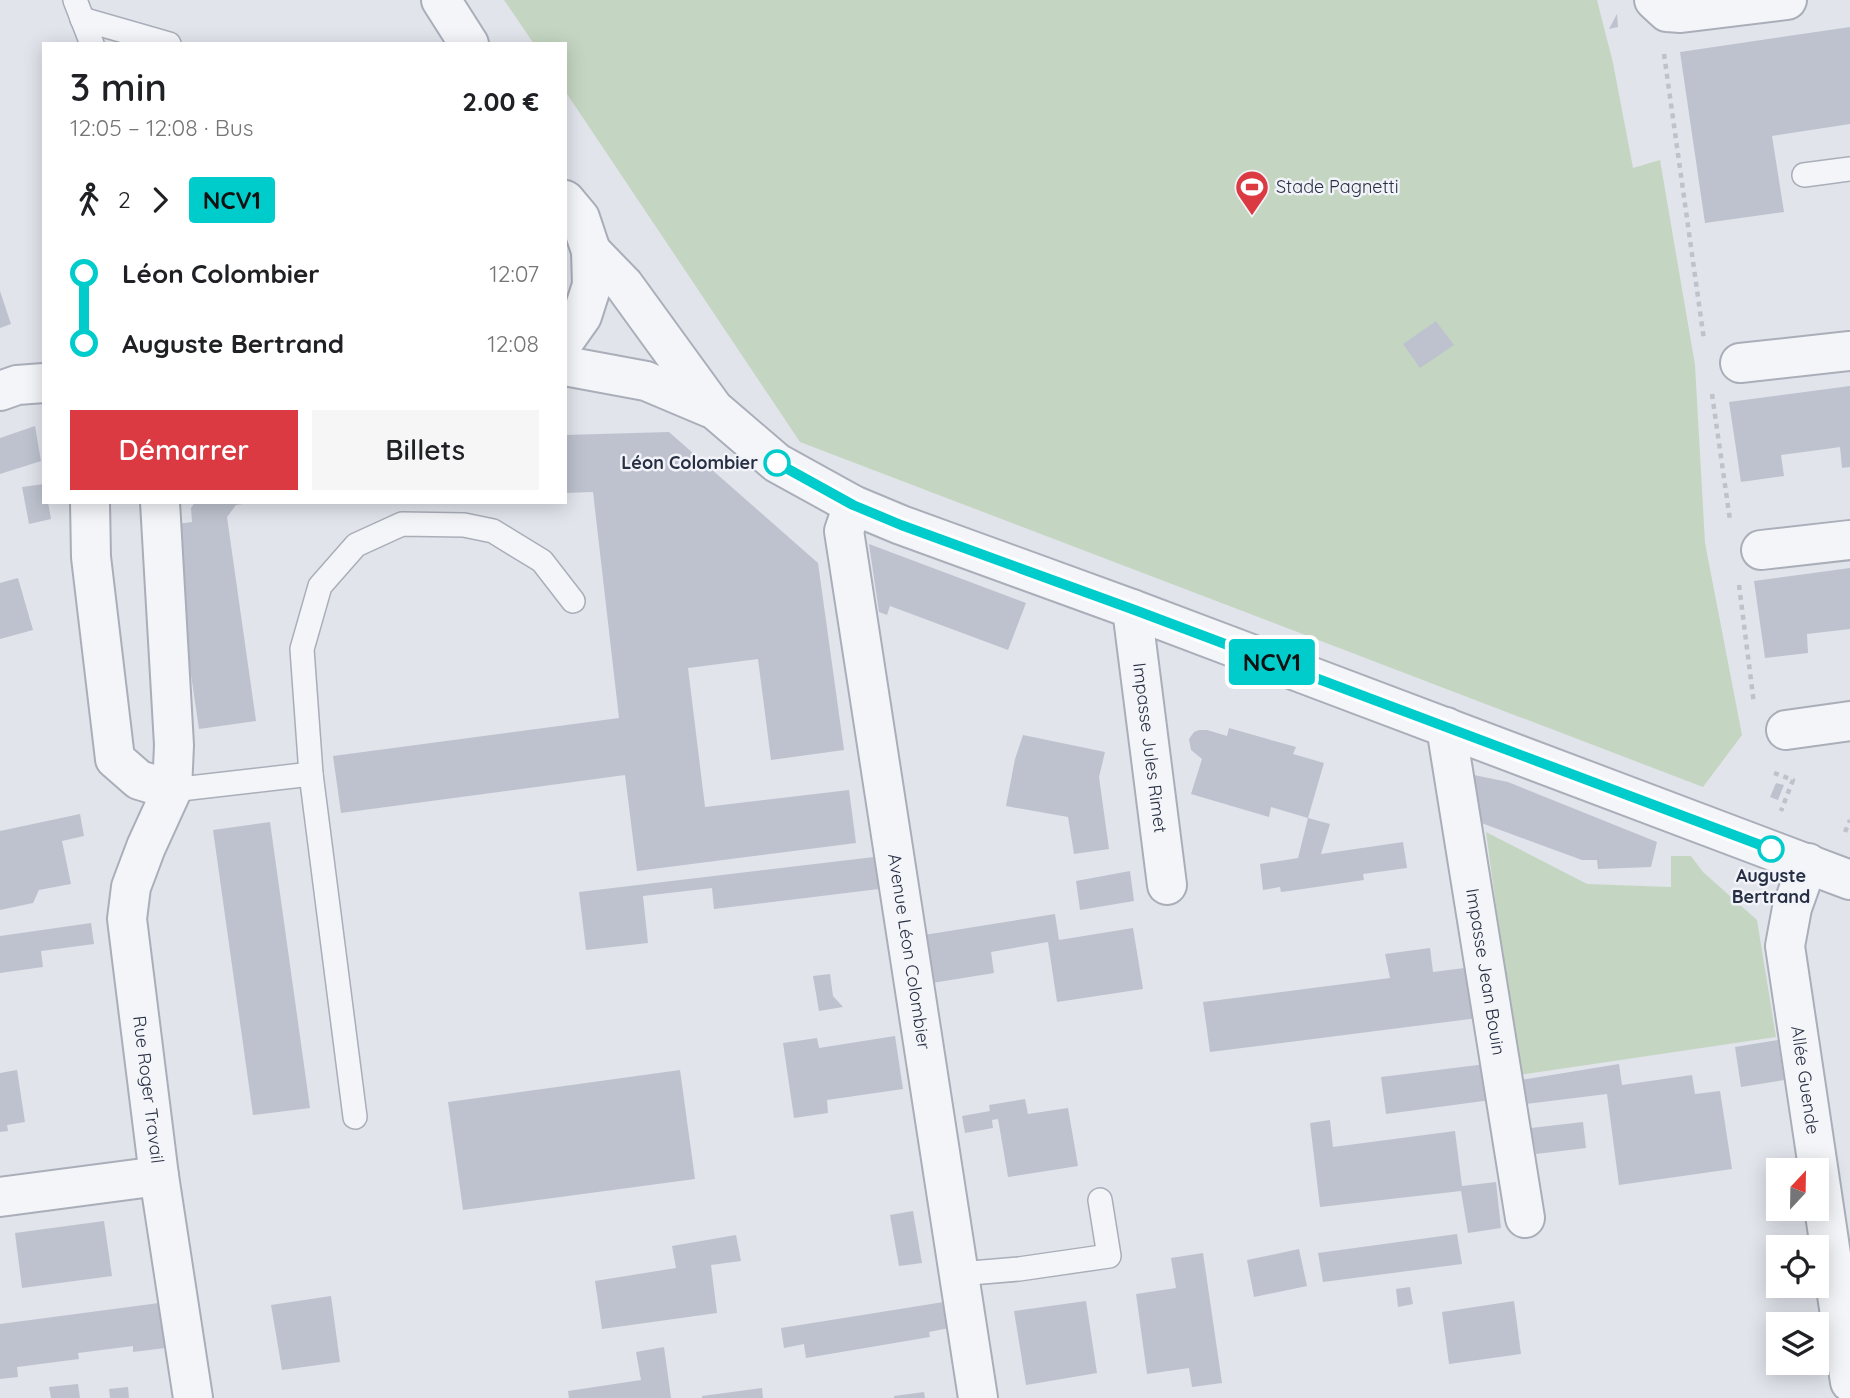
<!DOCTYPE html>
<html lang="fr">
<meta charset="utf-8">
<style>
:root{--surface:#fff;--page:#f6f6f6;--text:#202124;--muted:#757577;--accent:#dc3a42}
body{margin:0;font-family:Quicksand,sans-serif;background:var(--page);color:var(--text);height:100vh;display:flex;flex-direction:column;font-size:26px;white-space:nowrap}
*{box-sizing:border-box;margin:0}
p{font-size:23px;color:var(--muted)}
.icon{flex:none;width:38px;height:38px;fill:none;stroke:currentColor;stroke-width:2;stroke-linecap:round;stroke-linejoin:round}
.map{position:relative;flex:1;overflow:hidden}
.side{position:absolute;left:42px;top:42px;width:525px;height:462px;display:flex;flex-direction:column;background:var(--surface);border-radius:0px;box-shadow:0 4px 18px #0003}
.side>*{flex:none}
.badge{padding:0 14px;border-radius:5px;font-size:24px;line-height:46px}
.needle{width:46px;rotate:22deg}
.controls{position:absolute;left:1766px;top:1158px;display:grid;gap:14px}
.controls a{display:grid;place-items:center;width:63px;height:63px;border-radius:0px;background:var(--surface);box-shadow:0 4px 18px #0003;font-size:35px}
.map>.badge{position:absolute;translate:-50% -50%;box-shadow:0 0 0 4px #fff}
.legs{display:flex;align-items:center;gap:10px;height:77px;padding:0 28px;font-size:23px}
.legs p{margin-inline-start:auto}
.head{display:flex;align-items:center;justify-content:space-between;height:119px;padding:0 28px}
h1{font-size:38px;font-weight:600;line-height:52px}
.cta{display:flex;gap:14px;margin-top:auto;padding:14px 28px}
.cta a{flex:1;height:80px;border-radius:0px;background:var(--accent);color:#fff;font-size:28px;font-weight:600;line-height:80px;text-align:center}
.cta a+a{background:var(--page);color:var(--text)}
ul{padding:0 28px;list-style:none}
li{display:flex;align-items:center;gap:24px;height:70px;font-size:26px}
li i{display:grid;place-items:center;width:10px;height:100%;margin:0 9px;background:currentColor}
li i::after{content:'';width:18px;height:18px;margin:-9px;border:5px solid;border-radius:50%;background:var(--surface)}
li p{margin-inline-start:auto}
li:first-child i{background:linear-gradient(#0000 50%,currentColor 0)}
li:last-child i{background:linear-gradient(currentColor 50%,#0000 0)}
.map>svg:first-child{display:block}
.green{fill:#c4d6c1}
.building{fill:#bdc2ce}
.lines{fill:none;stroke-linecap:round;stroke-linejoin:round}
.lane-casing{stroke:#a9aeb9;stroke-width:26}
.street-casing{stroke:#a9aeb9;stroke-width:42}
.path{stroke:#bfc2ca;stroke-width:4.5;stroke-dasharray:5 5;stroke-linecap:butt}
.lane{stroke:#f4f5f9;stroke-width:23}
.street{stroke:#f4f5f9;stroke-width:38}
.line-1-casing{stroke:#fff;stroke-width:16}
.line-1{stroke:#00cccb;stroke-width:10}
.stop-1-dot{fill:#fff;stroke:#00cccb;stroke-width:3.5}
.labels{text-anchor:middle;stroke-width:5;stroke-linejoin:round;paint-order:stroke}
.poi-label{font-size:18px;fill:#272f44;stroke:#f1f3f8;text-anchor:start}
.stop-label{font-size:18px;font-weight:bold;fill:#272f44;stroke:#f1f3f8;text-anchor:end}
.street-label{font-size:18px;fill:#272f44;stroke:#f1f3f8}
</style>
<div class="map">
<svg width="1850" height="1398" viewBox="0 0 1850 1398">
<rect width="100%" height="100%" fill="#e1e4eb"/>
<g class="green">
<polygon points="504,0 1597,0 1613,63 1633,168 1660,160 1695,365 1705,543 1742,735 1703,787 800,442 565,91 565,44 534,44"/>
<polygon points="1486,832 1587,884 1671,887 1671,856 1691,856 1703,872 1757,920 1776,1037 1519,1075"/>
</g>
<g class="building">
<polygon points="1617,14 1618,27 1609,29"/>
<polygon points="1850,27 1850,124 1772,136 1784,212 1705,223 1680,52"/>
<polygon points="0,291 11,324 0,328"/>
<polygon points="1436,321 1454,345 1420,368 1403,344"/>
<polygon points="1850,386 1850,467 1842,468 1840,447 1826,449 1781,455 1784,476 1741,482 1729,402"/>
<polygon points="35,426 41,461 0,474 0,438"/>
<polygon points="669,432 818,563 844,750 771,760 758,659 688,668 705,807 849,790 856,843 637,871 625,775 341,813 333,756 619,718 593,492 565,493 565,435"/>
<polygon points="44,484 44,502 48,502 51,519 29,524 22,487"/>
<polygon points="195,502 243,502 243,504 236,505 227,517 256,721 199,729 169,525 192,522 191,508"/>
<polygon points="869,544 1026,603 1008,650 890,606 887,615 879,612"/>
<polygon points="1850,568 1850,629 1807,634 1808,653 1765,658 1754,581"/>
<polygon points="18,578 33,630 0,639 0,583"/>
<polygon points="1229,728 1296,747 1293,754 1324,763 1308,818 1271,807 1269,817 1191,794 1202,759 1191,750 1189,739 1194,732 1199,730 1207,730 1227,736"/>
<polygon points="1023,735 1105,752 1099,777 1109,849 1074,854 1068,817 1006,806 1015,759"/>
<polygon points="1469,774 1508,782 1657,842 1651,867 1598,869 1597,860 1582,860 1476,821"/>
<polygon points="1776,783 1784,785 1778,800 1770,797"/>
<polygon points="80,814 84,836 62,841 71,884 39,890 33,903 0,910 0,831"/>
<polygon points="1308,818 1330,824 1321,854 1403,842 1407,868 1363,874 1364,880 1289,891 1281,892 1280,887 1263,890 1260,864 1298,858"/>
<polygon points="270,822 310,1108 253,1115 213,830"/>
<polygon points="874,857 879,889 714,909 712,888 643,896 648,943 586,950 579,892"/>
<polygon points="1130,871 1134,901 1080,910 1076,881"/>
<polygon points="1055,914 1059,940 1133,928 1143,989 1057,1002 1048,942 991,952 994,973 932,983 924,935"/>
<polygon points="91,923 94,944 41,951 43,967 0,973 0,936"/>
<polygon points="1430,948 1433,972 1472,967 1478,1018 1210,1052 1203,1002 1390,978 1385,954"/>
<polygon points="830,974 833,996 843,1007 819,1011 813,976"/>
<polygon points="895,1036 903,1089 827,1100 828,1113 794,1118 783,1043 817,1038 819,1048"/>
<polygon points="1778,1040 1784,1080 1741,1087 1735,1047"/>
<polygon points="1486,1064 1491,1100 1386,1114 1381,1077"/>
<polygon points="1619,1064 1622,1085 1692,1075 1695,1094 1720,1091 1732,1169 1619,1185 1607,1094 1518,1105 1514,1081"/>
<polygon points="17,1070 25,1122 7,1125 8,1131 0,1132 0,1073"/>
<polygon points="680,1070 695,1179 463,1210 448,1102"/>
<polygon points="1025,1099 1028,1114 1068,1108 1078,1166 1008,1177 998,1119 992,1120 993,1128 965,1133 962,1116 990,1111 989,1105"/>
<polygon points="1330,1120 1333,1147 1455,1131 1462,1186 1496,1182 1501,1228 1468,1233 1461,1191 1320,1207 1310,1123"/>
<polygon points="1583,1122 1586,1148 1536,1154 1531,1128"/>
<polygon points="913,1211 922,1263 899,1266 890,1215"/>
<polygon points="104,1221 112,1276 22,1288 15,1233"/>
<polygon points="1457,1234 1462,1264 1323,1282 1318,1253"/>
<polygon points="736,1235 741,1261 711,1265 717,1313 602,1329 595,1281 676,1268 672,1246"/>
<polygon points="1299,1249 1307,1286 1254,1297 1247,1260"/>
<polygon points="1203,1253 1222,1383 1192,1387 1189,1368 1147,1374 1136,1294 1176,1288 1171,1258"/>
<polygon points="1410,1287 1413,1304 1398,1307 1396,1289"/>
<polygon points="331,1296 340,1362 282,1370 271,1305"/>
<polygon points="950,1301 954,1327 929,1332 930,1337 806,1358 804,1344 784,1348 781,1328"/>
<polygon points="1086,1301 1097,1373 1026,1385 1014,1311"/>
<polygon points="1514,1301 1521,1354 1449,1364 1442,1312"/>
<polygon points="159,1303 165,1348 133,1352 133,1346 78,1353 79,1359 17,1367 18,1377 0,1379 0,1324"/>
<polygon points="664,1347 671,1398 569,1398 568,1391 641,1380 636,1352"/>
<polygon points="78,1384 80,1398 51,1398 49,1387"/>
<polygon points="128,1387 129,1398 110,1398 109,1389"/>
<polygon points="762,1388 763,1398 702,1398 702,1396"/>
<polygon points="924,1392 925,1398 894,1398 894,1396"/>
</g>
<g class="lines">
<g class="lane-casing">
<g id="lane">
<polyline points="75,0 92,44"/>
<polyline points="82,19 169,44"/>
<polyline points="1804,175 1850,169"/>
<polyline points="172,790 311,774"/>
<polyline points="355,1117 311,774 302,649 320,586 356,545 402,524 464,525 493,531 542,561 573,601"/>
<polyline points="959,1274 1019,1269 1109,1256 1100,1200"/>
</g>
</g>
<g class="street-casing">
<g id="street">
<polyline points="441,0 469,44"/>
<polyline points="1654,0 1667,12 1681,13 1787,0"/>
<polyline points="565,200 580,218 591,251 592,285 582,316 565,340"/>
<polyline points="591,251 624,285 714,409 777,463 853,505 901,525 1132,609 1850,880"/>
<polyline points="1740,363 1850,351"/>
<polyline points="565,366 646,381 710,408"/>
<polyline points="0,391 17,385 44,383"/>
<polyline points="90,502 91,557 115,759 139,780 172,790"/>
<path id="s1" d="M160 502 174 745 172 790 146 847 131 887 127 919 159 1176 193 1398"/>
<path id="s2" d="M853 505 844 531 978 1398"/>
<polyline points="1761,550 1850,540"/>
<path id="s3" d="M1132 609 1167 885"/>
<path id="s4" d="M1446 727 1525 1218"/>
<polyline points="1786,730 1850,721"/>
<path id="s5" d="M1808 863 1792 908 1785 946 1850 1382"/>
<polyline points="0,1197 159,1176"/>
</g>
</g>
<g class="path">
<polyline points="1664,54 1704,340"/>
<polyline points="1712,394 1730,520"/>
<polyline points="1739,585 1754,704"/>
<polyline points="1774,773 1793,780 1781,811"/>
<polyline points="1845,832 1850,820"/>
</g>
<use href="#lane" class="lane"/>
<use href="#street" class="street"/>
</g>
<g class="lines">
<g class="line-1-casing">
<polyline id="line-1" points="777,463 853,505 901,525 1132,609 1771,849"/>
</g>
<use href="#line-1" class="line-1"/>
</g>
<defs>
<g id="stadium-pin" transform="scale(1.75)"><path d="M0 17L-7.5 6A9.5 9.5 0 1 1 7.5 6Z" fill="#dc3a42" stroke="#f1f3f8"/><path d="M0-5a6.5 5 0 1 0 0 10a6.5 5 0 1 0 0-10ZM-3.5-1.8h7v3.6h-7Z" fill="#fff"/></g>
</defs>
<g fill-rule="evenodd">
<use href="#stadium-pin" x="1252" y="187"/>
</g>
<g class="stop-1-dot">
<circle cx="777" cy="463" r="12"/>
<circle cx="1771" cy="849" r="12"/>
</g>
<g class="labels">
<g class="poi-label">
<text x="1276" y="193">Stade Pagnetti</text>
</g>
<g class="stop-label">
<text x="758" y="469">Léon Colombier</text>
<text x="1771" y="882" text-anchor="middle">Auguste<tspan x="1771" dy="21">Bertrand</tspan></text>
</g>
<g class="street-label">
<text dy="6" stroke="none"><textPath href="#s3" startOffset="140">Impasse Jules Rimet</textPath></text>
<text dy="6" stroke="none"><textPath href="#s2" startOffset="453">Avenue Léon Colombier</textPath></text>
<text dy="6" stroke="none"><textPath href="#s4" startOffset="248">Impasse Jean Bouin</textPath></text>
<text dy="6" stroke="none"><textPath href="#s5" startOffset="222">Allée Guende</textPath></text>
<text dy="6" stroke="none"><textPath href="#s1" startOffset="598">Rue Roger Travail</textPath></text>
</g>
</g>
</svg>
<div class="controls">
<a><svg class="needle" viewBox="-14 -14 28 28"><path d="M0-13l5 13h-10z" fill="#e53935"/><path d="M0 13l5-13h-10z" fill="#757577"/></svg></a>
<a><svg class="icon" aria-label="locate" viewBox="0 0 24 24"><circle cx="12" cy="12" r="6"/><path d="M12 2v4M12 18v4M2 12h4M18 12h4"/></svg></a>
<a><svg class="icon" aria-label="layers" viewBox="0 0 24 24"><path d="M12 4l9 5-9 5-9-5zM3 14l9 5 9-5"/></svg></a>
</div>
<b class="badge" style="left:1272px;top:662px;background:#00cccb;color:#111">NCV1</b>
<section class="side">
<div class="head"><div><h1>3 min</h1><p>12:05 – 12:08 · Bus</p></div><b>2.00 €</b></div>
<div class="legs"><svg class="icon" aria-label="walk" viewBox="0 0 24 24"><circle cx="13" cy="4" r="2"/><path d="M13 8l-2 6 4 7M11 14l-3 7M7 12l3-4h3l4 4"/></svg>2<svg class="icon" aria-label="forward" viewBox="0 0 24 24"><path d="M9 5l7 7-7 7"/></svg><b class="badge" style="background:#00cccb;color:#111">NCV1</b></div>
<ul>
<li><i style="color:#00cccb"></i><b>Léon Colombier</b><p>12:07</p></li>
<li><i style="color:#00cccb"></i><b>Auguste Bertrand</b><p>12:08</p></li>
</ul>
<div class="cta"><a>Démarrer</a><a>Billets</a></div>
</section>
</div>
